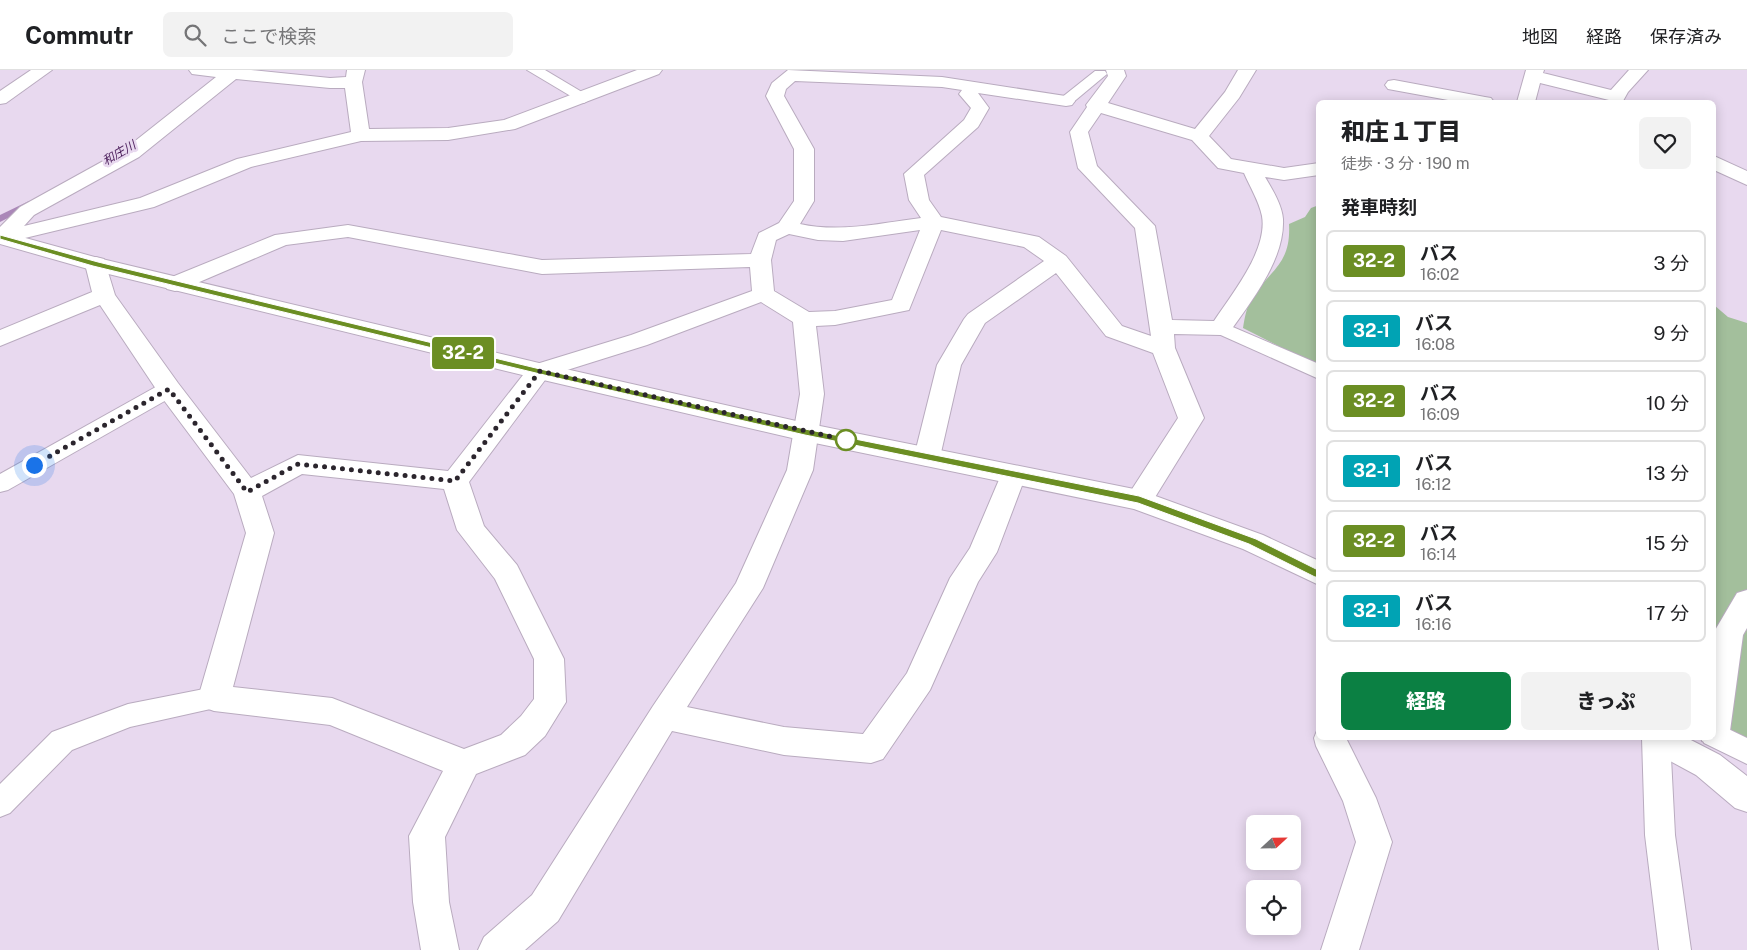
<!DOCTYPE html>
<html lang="ja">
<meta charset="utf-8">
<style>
:root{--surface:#fff;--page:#f2f2f2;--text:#202124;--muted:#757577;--line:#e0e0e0;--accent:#0b8043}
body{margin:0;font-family:"Public Sans","Noto Sans JP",sans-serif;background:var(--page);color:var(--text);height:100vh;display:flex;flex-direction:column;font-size:19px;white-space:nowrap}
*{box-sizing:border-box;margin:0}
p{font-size:16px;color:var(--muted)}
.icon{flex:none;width:28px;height:28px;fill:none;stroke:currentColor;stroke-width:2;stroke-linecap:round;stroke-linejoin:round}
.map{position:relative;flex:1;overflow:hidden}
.details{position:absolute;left:1316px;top:30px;width:400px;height:640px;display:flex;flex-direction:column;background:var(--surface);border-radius:8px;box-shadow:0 2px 12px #0003}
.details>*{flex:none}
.badge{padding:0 10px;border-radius:4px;font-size:18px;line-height:32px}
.needle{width:32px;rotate:68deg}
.fabs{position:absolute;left:1246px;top:745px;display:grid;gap:10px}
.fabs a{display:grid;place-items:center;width:55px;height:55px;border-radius:8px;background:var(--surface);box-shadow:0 2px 12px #0003;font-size:25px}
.you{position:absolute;width:25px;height:25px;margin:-12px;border:4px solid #fff;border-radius:50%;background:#1a73e8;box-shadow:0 0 0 8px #1a73e833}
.map>.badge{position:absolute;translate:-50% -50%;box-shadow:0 0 0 2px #fff}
h2{padding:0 25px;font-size:19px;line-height:45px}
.round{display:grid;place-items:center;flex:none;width:52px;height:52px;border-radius:8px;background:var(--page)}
.summary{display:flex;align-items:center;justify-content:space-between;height:85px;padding:0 25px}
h1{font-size:24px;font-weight:800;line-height:38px}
.action{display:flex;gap:10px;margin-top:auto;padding:10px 25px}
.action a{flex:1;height:58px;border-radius:8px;background:var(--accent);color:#fff;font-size:20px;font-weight:800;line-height:58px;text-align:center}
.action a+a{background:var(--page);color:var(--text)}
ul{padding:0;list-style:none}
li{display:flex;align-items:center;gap:15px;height:62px;margin:0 10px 8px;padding:0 15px;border:2px solid var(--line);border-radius:8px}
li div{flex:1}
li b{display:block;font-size:19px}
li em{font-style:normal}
li .badge{min-width:55px;font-weight:700;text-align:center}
header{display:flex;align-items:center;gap:30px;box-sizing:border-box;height:70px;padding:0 25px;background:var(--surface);border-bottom:1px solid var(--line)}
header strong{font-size:24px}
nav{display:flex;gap:28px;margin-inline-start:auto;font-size:18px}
.search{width:350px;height:45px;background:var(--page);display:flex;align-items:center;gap:12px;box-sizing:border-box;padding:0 18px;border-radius:8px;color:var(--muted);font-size:19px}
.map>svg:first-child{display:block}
.green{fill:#a3bf9c}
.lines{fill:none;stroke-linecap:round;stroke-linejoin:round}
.stream{fill:#aa87b8;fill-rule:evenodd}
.service-casing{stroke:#b9abbf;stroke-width:2}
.minor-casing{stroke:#b9abbf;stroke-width:2}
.tertiary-casing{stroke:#b9abbf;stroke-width:2}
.service{fill:#fff;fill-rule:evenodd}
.minor{fill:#fff;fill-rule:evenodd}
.tertiary{fill:#fff;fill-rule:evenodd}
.line{fill:#6b8e23;stroke:#fff}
.walk{stroke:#2b252d;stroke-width:5;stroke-dasharray:0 9}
.stop-dot{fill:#fff;stroke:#6b8e23;stroke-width:2.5}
.labels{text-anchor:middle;stroke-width:5;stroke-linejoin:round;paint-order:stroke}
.far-water-label{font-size:12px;font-style:italic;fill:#4c1f5c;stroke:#e8d9ef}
</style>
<header>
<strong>Commutr</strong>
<div class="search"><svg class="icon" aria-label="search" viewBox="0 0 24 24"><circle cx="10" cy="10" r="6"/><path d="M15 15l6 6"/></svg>ここで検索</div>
<nav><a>地図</a><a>経路</a><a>保存済み</a></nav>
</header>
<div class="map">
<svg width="1747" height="880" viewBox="0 0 1747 880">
<rect width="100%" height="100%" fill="#e8d9ef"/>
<g class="green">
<path d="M1319 135V294L1302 288 1243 258C1245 246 1247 234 1254 225 1274 197 1291 192 1289 154L1305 147 1311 138Z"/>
<polygon points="1714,235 1728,247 1747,253 1747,678 1714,656"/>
</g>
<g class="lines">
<polygon class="stream" points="29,131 32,132 32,136 0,152 0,145"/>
<g class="service-casing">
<g id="service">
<polygon points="527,0 545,0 592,28 584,33 579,31"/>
<polygon points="1095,1 1105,1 1107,4 1071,34 1061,34 1058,31 1061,28"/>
<polygon points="1221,252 1319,294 1319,309 1214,262 1211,258 1214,254"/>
<polygon points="169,312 177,314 180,319 177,324 8,420 0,422 0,404 161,314"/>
<polygon points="214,617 224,620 228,628 224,636 130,657 72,680 10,743 0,747 0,714 52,662 128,634"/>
<polygon points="1714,652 1747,668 1747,694 1704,673 1702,668 1714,668"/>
<polygon points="1642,668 1670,668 1675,765 1691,880 1659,880 1645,765"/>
</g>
</g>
<g class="minor-casing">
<g id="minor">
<polygon points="31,0 52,0 6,33 0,34 0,21"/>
<path d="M189 0H251L330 8 346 7 347 0H365L362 12 369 59 448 58 504 50 637 0H662L659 4 515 59 448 70 361 71 251 97 154 137 0 174V157L20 137 125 79 216 7 192 4ZM236 9 330 18H345L351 62 237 89 140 128 24 156 34 145 139 87Z"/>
<path d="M788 0 942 7 1072 27 1075 31 1072 35 1066 36 978 23 989 38 978 57 924 105 929 130 941 147 1039 167 1066 186 1122 256 1151 266 1135 158 1078 98 1070 62 1087 37 1086 35 1108 6 1106 0H1124L1126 6 1108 33 1195 59 1225 22 1238 0H1256L1239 28 1209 66 1231 89 1284 98 1319 93V105L1284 110 1265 107C1272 119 1282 135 1283 149 1285 190 1251 231 1229 263L1221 265 1174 264 1175 278 1204 348 1149 437 1139 440 1129 437 1125 430 1178 348 1153 283 1106 266 1056 203 985 253 961 295 940 387 936 393 927 396 918 393 914 387 937 295 964 249 968 244 1044 191 1024 177 941 160 909 240 835 255 816 256 824 324 813 400 763 518 687 637 784 657 863 664 907 603 950 508 970 478 1004 398 1013 396 1022 398 1026 405 997 482 978 512 930 620 883 689 871 693 784 685 672 661 558 851 525 880H478L484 867 532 825 653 636 736 513 787 400 800 324 793 252 761 232 647 275 548 306 469 412 484 456 517 495 564 589 566 632 545 666 525 685 476 704 445 767 449 832 459 880H421L413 832 409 766 443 701 330 655 214 641 203 637 198 628 246 463 234 424 160 325 100 235 0 276V260L92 222 85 194 88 189 96 187 104 189 115 225 178 313 251 408 298 385 448 401 530 296 631 265 752 221 750 197 542 204 348 167 286 175 183 219 175 221 167 219 164 214 167 209 275 165 348 155 542 190 751 184 759 163 779 153 794 131V79L766 26 772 13ZM795 11 942 17 962 20 959 24 971 38 964 50 904 104 909 130 921 148C880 153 840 163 800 154L814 131V79L784 26 786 19ZM1101 43 1192 70 1218 98 1244 103C1250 117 1259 131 1262 146 1268 180 1232 224 1214 251L1172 250 1155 156 1097 96 1088 62ZM920 160 892 230 835 241 809 242 774 221 771 190 776 170 789 164 818 170 843 171ZM302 404 444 419 457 460 495 509 534 589V629L521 646 501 665 464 679 332 628 233 617 274 463 262 426Z"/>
<polygon points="1526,0 1544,0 1543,3 1611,20 1629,0 1648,0 1628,22 1623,31 1617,32 1540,13 1535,32 1517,32"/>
<polygon points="1394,10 1485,27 1491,28 1494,32 1459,32 1388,19 1385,15 1388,11"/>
<polygon points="1714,86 1747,101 1747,115 1714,100"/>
<polygon points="1747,520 1747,558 1743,565 1730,661 1726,671 1714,675 1702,671 1701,668 1714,668 1714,562 1737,523"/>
<polygon points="1318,658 1319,668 1346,668 1376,728 1392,772 1359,880 1321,880 1356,772 1343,731 1316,676 1314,668"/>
</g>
</g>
<g class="tertiary-casing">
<g id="tertiary">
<polygon points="0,161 102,189 539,293 805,353 1139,420 1263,465 1319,491 1319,515 1243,479 1134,439 805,371 539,309 88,199 0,174"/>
<polygon points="1642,668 1687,668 1720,685 1747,706 1747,742 1735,738 1696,705 1646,678"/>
</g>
</g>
<use href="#service" class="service"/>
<use href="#minor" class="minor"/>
<use href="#tertiary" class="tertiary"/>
</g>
<polygon class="line" points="0,165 98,192 540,299 805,359 1139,426 1256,469 1322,502 1324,504 1322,507 1315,507 1249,474 1138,433 805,365 540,304 93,196 0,169"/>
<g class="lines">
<polyline class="walk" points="34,395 169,319 247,422 298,394 455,411 540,301 846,370"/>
</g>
<circle class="stop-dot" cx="846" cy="370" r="10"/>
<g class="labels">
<g class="far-water-label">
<text transform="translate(119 83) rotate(-30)" y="4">和庄川</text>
</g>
</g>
</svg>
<div class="fabs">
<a><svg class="needle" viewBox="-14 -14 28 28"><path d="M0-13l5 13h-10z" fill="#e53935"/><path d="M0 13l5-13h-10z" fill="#757577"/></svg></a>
<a><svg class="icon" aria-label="locate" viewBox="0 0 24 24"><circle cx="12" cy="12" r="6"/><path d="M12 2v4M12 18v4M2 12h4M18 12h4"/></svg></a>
</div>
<div class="you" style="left:34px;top:395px"></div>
<b class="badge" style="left:463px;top:283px;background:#6b8e23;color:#fff">32-2</b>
<section class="details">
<div class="summary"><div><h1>和庄１丁目</h1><p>徒歩 · 3 分 · 190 m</p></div><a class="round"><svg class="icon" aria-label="heart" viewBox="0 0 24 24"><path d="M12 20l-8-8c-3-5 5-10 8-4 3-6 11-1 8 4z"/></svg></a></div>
<h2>発車時刻</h2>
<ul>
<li><span class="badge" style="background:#6b8e23;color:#fff">32-2</span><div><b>バス</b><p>16:02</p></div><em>3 分</em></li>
<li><span class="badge" style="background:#00a3b4;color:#fff">32-1</span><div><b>バス</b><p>16:08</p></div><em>9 分</em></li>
<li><span class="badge" style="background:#6b8e23;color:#fff">32-2</span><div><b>バス</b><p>16:09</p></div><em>10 分</em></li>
<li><span class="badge" style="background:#00a3b4;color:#fff">32-1</span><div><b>バス</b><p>16:12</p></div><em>13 分</em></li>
<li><span class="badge" style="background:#6b8e23;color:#fff">32-2</span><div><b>バス</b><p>16:14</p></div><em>15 分</em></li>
<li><span class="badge" style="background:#00a3b4;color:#fff">32-1</span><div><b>バス</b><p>16:16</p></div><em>17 分</em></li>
</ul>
<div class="action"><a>経路</a><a>きっぷ</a></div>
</section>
</div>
